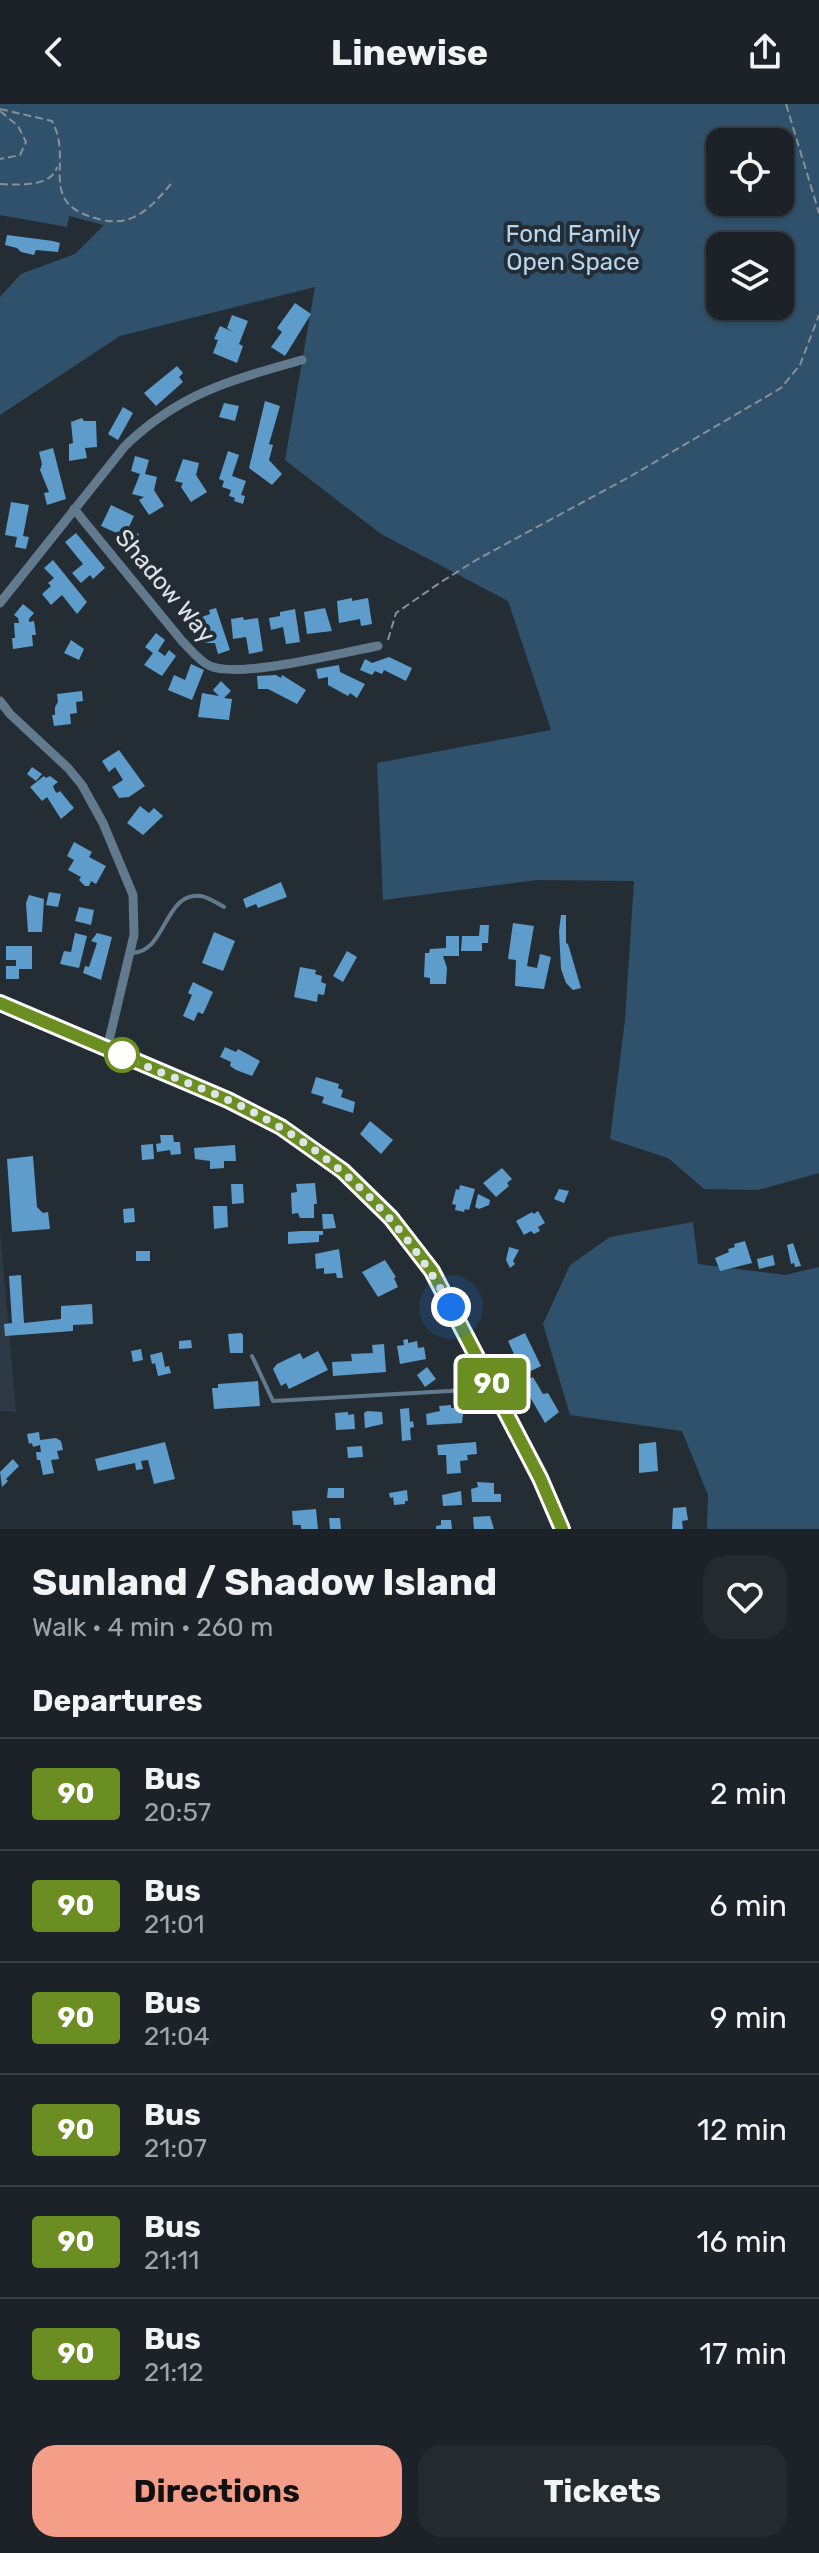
<!DOCTYPE html>
<meta charset="utf-8">
<style>
:root{--surface:#1c2227;--page:#252a2f;--text:#f1f3f6;--muted:#a0a4a7;--line:#3a3f44;--accent:#f49e8a}
body{margin:0;font-family:Rubik,sans-serif;background:var(--page);color:var(--text);height:100vh;display:flex;flex-direction:column;font-size:30px;white-space:nowrap}
*{box-sizing:border-box;margin:0}
p{font-size:26px;color:var(--muted)}
.icon{flex:none;width:44px;height:44px;fill:none;stroke:currentColor;stroke-width:2;stroke-linecap:round;stroke-linejoin:round}
.map{position:relative;height:1425px;overflow:hidden}
.details{display:flex;flex-direction:column;background:var(--surface);flex:1}
.details>*{flex:none}
.badge{padding:0 16px;border-radius:6px;font-size:28px;line-height:52px}
.fabs{position:absolute;left:706px;top:24px;display:grid;gap:16px}
.fabs a{display:grid;place-items:center;width:88px;height:88px;border-radius:16px;background:var(--surface);box-shadow:0 2px 6px #0004,0 0 0 2px var(--line);font-size:40px}
.you{position:absolute;width:40px;height:40px;margin:-20px;border:6px solid #fff;border-radius:50%;background:#1a73e8;box-shadow:0 0 0 12px #1a73e833}
.map>.badge{position:absolute;translate:-50% -50%;box-shadow:0 0 0 4px #fff}
h2{padding:0 32px;font-size:30px;line-height:72px}
.round{display:grid;place-items:center;flex:none;width:84px;height:84px;border-radius:24px;background:var(--page)}
.overview{display:flex;align-items:center;justify-content:space-between;height:136px;padding:0 32px}
h1{font-size:38px;font-weight:700;line-height:60px}
.button{display:flex;gap:16px;margin-top:auto;padding:16px 32px}
.button a{flex:1;height:92px;border-radius:24px;background:var(--accent);color:#111;font-size:32px;font-weight:700;line-height:92px;text-align:center}
.button a+a{background:var(--page);color:var(--text)}
ul{padding:0;list-style:none}
li{display:flex;align-items:center;gap:24px;height:112px;padding:0 32px;border-top:2px solid var(--line)}
li div{flex:1}
li b{display:block;font-size:30px}
li em{font-style:normal}
li .badge{min-width:88px;font-weight:700;text-align:center}
header{display:flex;justify-content:space-between;align-items:center;height:104px;padding:0 32px;background:var(--surface);font-size:36px;font-weight:700}
.map>svg:first-child{display:block}
.built{fill:#2d3944}
.green{fill:#30516b;fill-rule:evenodd}
.building{fill:#5e9ccb}
.lines{fill:none;stroke-linecap:round;stroke-linejoin:round}
.path{stroke:#888f95;stroke-width:2;stroke-dasharray:8 4;stroke-linecap:butt}
.lane{stroke:#617a8e;stroke-width:4}
.street{stroke:#617a8e;stroke-width:9}
.primary{stroke:#93c8f2;stroke-width:14}
.line-casing{stroke:#fff;stroke-width:18}
.line{stroke:#6b8e23;stroke-width:12}
.walk{stroke:#dee3e8;stroke-width:8;stroke-dasharray:0 14.4}
.stop-dot{fill:#fff;stroke:#6b8e23;stroke-width:4}
.labels{text-anchor:middle;stroke-width:8;stroke-linejoin:round;paint-order:stroke}
.park-label{font-size:24px;fill:#b6d6f0;stroke:#252d34}
.street-label{font-size:24px;fill:#dee3e8;stroke:#252d34}
</style>
<header><svg class="icon" aria-label="back" viewBox="0 0 24 24"><path d="M15 5l-7 7 7 7"/></svg>Linewise<svg class="icon" aria-label="share" viewBox="0 0 24 24"><path d="M12 15V3M7 8l5-5 5 5M5 13v7h14v-7"/></svg></header>
<div class="map">
<svg width="819" height="1425" viewBox="0 0 819 1425">
<rect width="100%" height="100%" fill="#252d34"/>
<polygon class="built" points="0,1124 16,1308 0,1307"/>
<g class="green">
<path d="M0 0H819V1069L758 1086 704 1085 668 1054 610 1035 625 916 634 777 537 776 383 796 377 659 551 626 508 497 381 430 285 356 315 183 120 232 0 311V193L21 170 75 150 104 121 69 112 67 123 0 111ZM720 38H780V98H720ZM720 142H780V202H720Z"/>
<polygon points="693,1118 698,1160 785,1171 819,1163 819,1425 707,1425 708,1391 682,1327 570,1311 543,1220 570,1161 610,1133"/>
</g>
<g class="building">
<polygon points="7,131 53,137 60,139 58,148 36,146 34,151 21,148 17,144 5,141"/>
<polygon points="295,199 311,210 285,252 271,243 282,228 277,224"/>
<polygon points="232,211 248,217 239,240 243,242 237,259 213,249 218,236 214,235 220,222 233,228 227,224"/>
<polygon points="177,262 183,269 179,273 183,278 156,302 144,289"/>
<polygon points="265,297 280,302 269,340 273,341 269,356 282,370 272,381 249,364"/>
<polygon points="224,299 239,302 235,317 219,313"/>
<polygon points="123,303 133,309 118,336 108,330"/>
<polygon points="82,314 84,317 96,317 97,343 85,344 87,354 69,357 69,340 73,339 71,318"/>
<polygon points="53,344 66,395 47,401 44,389 49,388 40,366 42,360 39,348"/>
<polygon points="228,347 239,351 232,372 246,377 241,391 245,392 243,400 234,397 235,394 229,392 231,386 222,383 224,377 219,375"/>
<polygon points="135,352 149,356 145,370 157,373 154,386 164,402 149,411 139,396 144,393 132,390 140,370 131,367"/>
<polygon points="183,355 199,359 196,371 207,388 191,398 181,383 183,379 175,377"/>
<polygon points="11,398 29,401 23,432 29,433 26,445 15,443 17,433 5,431"/>
<polygon points="111,401 134,412 128,425 139,430 133,443 119,437 121,431 101,422"/>
<polygon points="76,429 105,464 93,475 90,471 81,479 72,469 83,460 65,438"/>
<polygon points="53,456 87,498 77,510 62,491 51,501 42,490 51,482 48,479 54,474 44,464"/>
<polygon points="352,494 352,497 368,494 372,520 361,522 360,515 339,519 337,497"/>
<polygon points="23,500 34,509 29,515 29,518 34,517 36,531 32,531 33,542 13,545 12,534 15,534 14,519 19,519 18,514 14,511"/>
<polygon points="216,504 230,546 218,550 215,539 205,539 201,525 205,524 202,513 210,510 209,506"/>
<polygon points="325,504 332,527 307,530 304,508"/>
<polygon points="295,505 300,538 286,540 283,523 271,526 269,514 280,512 280,508"/>
<polygon points="243,513 244,516 258,514 263,547 249,550 246,533 233,535 231,515"/>
<polygon points="156,529 165,536 158,547 165,552 169,546 176,552 162,572 144,561 153,549 145,543"/>
<polygon points="71,536 84,545 79,556 64,549"/>
<polygon points="389,553 412,564 406,577 384,566 382,570 375,567 372,571 360,566 365,555 372,559"/>
<polygon points="191,560 204,566 192,596 168,586 174,571 185,576"/>
<polygon points="339,561 340,568 365,580 357,594 350,589 348,592 328,581 328,573 318,575 316,565"/>
<polygon points="276,571 281,574 282,571 306,586 297,600 268,585 258,585 257,572"/>
<polygon points="221,577 231,587 224,594 232,595 229,616 198,613 202,589 219,592 213,586"/>
<polygon points="82,587 83,597 76,598 77,609 70,610 71,620 54,622 52,611 55,611 55,603 58,598 57,590"/>
<polygon points="119,646 145,682 129,693 119,694 112,683 123,676 115,663 109,668 102,657"/>
<polygon points="32,663 42,670 36,677 27,670"/>
<polygon points="44,672 46,674 50,672 58,678 53,682 55,687 57,689 60,687 74,704 61,715 47,693 42,697 30,683"/>
<polygon points="140,702 149,709 154,704 163,712 143,731 127,719"/>
<polygon points="74,738 92,748 89,753 106,762 96,780 91,777 89,782 85,782 79,776 81,773 68,766 74,756 67,752"/>
<polygon points="281,778 287,793 258,804 256,800 246,804 243,795"/>
<polygon points="49,788 61,790 58,803 46,801"/>
<polygon points="29,791 44,795 42,828 28,828 26,799"/>
<polygon points="79,803 94,806 91,821 75,817"/>
<polygon points="561,811 566,811 566,839 568,840 581,884 573,886 566,879 561,865 559,827"/>
<polygon points="513,819 534,822 527,862 537,864 540,850 551,853 544,885 515,882 516,856 508,855"/>
<polygon points="480,821 489,821 488,839 482,839 482,847 461,847 462,832 479,832"/>
<polygon points="214,828 235,837 223,867 202,859"/>
<polygon points="75,829 87,832 79,864 60,860 64,847 71,848"/>
<polygon points="97,829 112,833 101,876 83,869 85,862 89,863 97,839 91,837"/>
<polygon points="446,832 459,832 459,852 443,852 447,864 446,880 430,880 430,874 424,873 425,849 429,849 430,845 446,844"/>
<polygon points="6,842 32,842 32,865 19,865 19,875 6,875 6,862 16,862 16,856 6,856"/>
<polygon points="347,847 357,853 343,878 333,872"/>
<polygon points="300,863 316,866 315,870 322,872 321,878 326,880 324,891 318,890 317,898 294,893"/>
<polygon points="193,878 213,888 203,910 198,908 194,917 183,912 192,891 188,889"/>
<polygon points="225,943 236,948 238,945 260,957 252,972 236,966 230,962 231,958 220,953"/>
<polygon points="316,973 339,980 338,984 343,986 341,993 355,998 353,1009 322,999 324,993 311,989"/>
<polygon points="370,1017 393,1036 381,1050 360,1030"/>
<polygon points="160,1031 173,1031 174,1038 180,1038 181,1050 171,1051 170,1046 157,1048 156,1040 161,1039"/>
<polygon points="153,1040 154,1055 142,1056 141,1041"/>
<polygon points="235,1041 236,1057 224,1057 224,1064 210,1065 210,1057 195,1055 194,1044"/>
<polygon points="33,1052 37,1103 43,1109 48,1108 50,1125 12,1128 7,1055"/>
<polygon points="502,1064 512,1075 507,1079 509,1082 496,1093 483,1079"/>
<polygon points="315,1079 317,1100 314,1100 314,1114 300,1114 298,1109 292,1110 291,1089 297,1088 296,1080"/>
<polygon points="231,1080 243,1080 244,1099 232,1100"/>
<polygon points="460,1081 475,1085 469,1106 465,1105 464,1108 455,1106 456,1101 452,1100 456,1085 459,1086"/>
<polygon points="559,1085 569,1087 564,1099 554,1095"/>
<polygon points="478,1090 490,1096 489,1101 479,1105 475,1103"/>
<polygon points="213,1102 227,1102 228,1123 214,1125"/>
<polygon points="134,1104 135,1118 124,1119 123,1105"/>
<polygon points="538,1107 545,1119 538,1123 540,1127 534,1130 531,1127 524,1131 516,1117 532,1108 534,1110"/>
<polygon points="322,1110 333,1110 336,1124 323,1125"/>
<polygon points="301,1127 323,1127 323,1131 319,1131 319,1138 288,1140 288,1128"/>
<polygon points="745,1137 752,1159 720,1167 715,1154 729,1148 728,1145 735,1143 734,1140"/>
<polygon points="793,1139 801,1162 795,1163 794,1159 791,1160 787,1141"/>
<polygon points="509,1143 519,1146 513,1157 515,1160 510,1164 506,1156"/>
<polygon points="339,1145 343,1174 337,1174 336,1169 324,1170 324,1164 316,1165 315,1150"/>
<rect x="136" y="1147" width="14" height="10"/>
<polygon points="773,1151 775,1161 759,1165 757,1155"/>
<polygon points="385,1156 396,1173 394,1174 398,1183 378,1193 362,1168"/>
<polygon points="21,1171 24,1219 61,1215 61,1202 92,1200 93,1220 73,1221 73,1227 5,1232 4,1220 12,1219 9,1172"/>
<polygon points="241,1229 243,1231 243,1249 230,1249 228,1230"/>
<polygon points="525,1229 541,1262 529,1268 524,1259 519,1261 508,1237"/>
<polygon points="408,1235 408,1239 417,1237 418,1244 424,1243 426,1255 400,1260 397,1242 404,1241 403,1236"/>
<polygon points="191,1236 192,1244 179,1245 179,1237"/>
<polygon points="384,1240 386,1268 333,1272 332,1258 352,1257 351,1250 373,1249 372,1241"/>
<polygon points="141,1245 143,1256 133,1258 131,1247"/>
<polygon points="318,1247 328,1266 289,1285 286,1279 281,1282 273,1265 277,1260 300,1249 303,1255"/>
<polygon points="162,1248 165,1263 169,1262 171,1269 158,1272 155,1259 152,1260 150,1251"/>
<polygon points="427,1263 436,1275 425,1283 417,1271"/>
<polygon points="533,1273 543,1290 548,1289 559,1308 545,1319 522,1279"/>
<polygon points="258,1277 260,1302 214,1305 212,1284 218,1284 218,1280"/>
<polygon points="451,1301 451,1304 464,1303 462,1319 427,1321 426,1310 440,1307 439,1302"/>
<polygon points="409,1304 410,1318 413,1317 414,1323 410,1324 411,1336 402,1337 400,1305"/>
<polygon points="367,1307 382,1308 383,1320 365,1324 364,1309"/>
<polygon points="348,1308 348,1311 354,1310 355,1325 336,1326 335,1309"/>
<polygon points="39,1328 40,1336 56,1334 61,1337 63,1346 57,1347 59,1355 51,1356 54,1369 43,1371 40,1356 37,1356 36,1348 41,1348 40,1341 33,1343 32,1339 29,1340 27,1330"/>
<polygon points="165,1338 175,1375 154,1380 148,1356 141,1357 143,1365 136,1366 135,1359 98,1367 95,1355"/>
<polygon points="476,1338 477,1350 467,1351 468,1356 460,1357 461,1369 447,1370 446,1351 438,1351 437,1341"/>
<polygon points="656,1338 658,1367 639,1369 639,1340"/>
<polygon points="362,1342 363,1353 348,1354 347,1343"/>
<polygon points="13,1355 19,1362 6,1375 8,1377 2,1383 0,1368"/>
<polygon points="477,1378 494,1379 494,1390 501,1390 501,1398 472,1398 471,1385 478,1383"/>
<polygon points="328,1384 344,1384 344,1394 327,1394"/>
<polygon points="407,1386 408,1397 405,1397 405,1400 394,1401 393,1393 390,1394 389,1389"/>
<polygon points="461,1387 462,1401 443,1402 442,1391"/>
<polygon points="686,1403 688,1416 682,1417 683,1425 672,1425 673,1404"/>
<polygon points="316,1405 318,1425 301,1425 301,1421 293,1421 292,1407"/>
<polygon points="490,1412 494,1425 474,1425 473,1413"/>
<polygon points="329,1414 340,1414 341,1425 330,1425"/>
<polygon points="441,1416 451,1416 452,1425 436,1425 436,1422 441,1421"/>
</g>
<g class="lines">
<g class="path">
<polyline points="786,0 819,109"/>
<path d="M0 5 52 17C75 59 33 101 103 116 134 123 152 102 171 80"/>
<polyline points="0,7 18,22 26,38 20,51 0,55"/>
<path d="M0 80C18 81 52 83 57 63"/>
<polyline points="388,536 396,509 441,478 478,455 631,372 781,284 800,261 819,211"/>
</g>
<g class="lane">
<path d="M132 849C167 848 164 787 201 792 208 793 217 799 224 803"/>
<polyline points="252,1252 273,1297 450,1287 487,1283"/>
</g>
<g class="street">
<path d="M74 405 182 537C191 546 199 557 210 562 240 575 343 548 378 542"/>
<path d="M0 499 125 342C180 289 231 276 302 256"/>
<polyline points="0,597 10,610 68,664 82,681 103,719 133,791 134,831 107,945"/>
</g>
<polyline class="primary" points="0,899 228,996 281,1023 343,1067 391,1114 432,1167 540,1374 562,1425"/>
</g>
<g class="lines">
<g class="line-casing">
<polyline id="line" points="0,899 228,996 281,1023 343,1067 391,1114 432,1167 540,1374 562,1425"/>
</g>
<use href="#line" class="line"/>
<path class="walk" d="M122 951C149 965 193 980 226 995 324 1039 400 1109 451 1203"/>
</g>
<circle class="stop-dot" cx="122" cy="951" r="16"/>
<g class="labels">
<g class="park-label">
<text x="573" y="138">Fond Family<tspan x="573" dy="28">Open Space</tspan></text>
</g>
<g class="street-label">
<text transform="translate(165 482) rotate(50)" y="8">Shadow Way</text>
</g>
</g>
</svg>
<div class="fabs">
<a><svg class="icon" aria-label="locate" viewBox="0 0 24 24"><circle cx="12" cy="12" r="6"/><path d="M12 2v4M12 18v4M2 12h4M18 12h4"/></svg></a>
<a><svg class="icon" aria-label="layers" viewBox="0 0 24 24"><path d="M12 4l9 5-9 5-9-5zM3 14l9 5 9-5"/></svg></a>
</div>
<div class="you" style="left:451px;top:1203px"></div>
<b class="badge" style="left:492px;top:1280px;background:#6b8e23;color:#fff">90</b>
</div>
<section class="details">
<div class="overview"><div><h1>Sunland / Shadow Island</h1><p>Walk · 4 min · 260 m</p></div><a class="round"><svg class="icon" aria-label="heart" viewBox="0 0 24 24"><path d="M12 20l-8-8c-3-5 5-10 8-4 3-6 11-1 8 4z"/></svg></a></div>
<h2>Departures</h2>
<ul>
<li><span class="badge" style="background:#6b8e23;color:#fff">90</span><div><b>Bus</b><p>20:57</p></div><em>2 min</em></li>
<li><span class="badge" style="background:#6b8e23;color:#fff">90</span><div><b>Bus</b><p>21:01</p></div><em>6 min</em></li>
<li><span class="badge" style="background:#6b8e23;color:#fff">90</span><div><b>Bus</b><p>21:04</p></div><em>9 min</em></li>
<li><span class="badge" style="background:#6b8e23;color:#fff">90</span><div><b>Bus</b><p>21:07</p></div><em>12 min</em></li>
<li><span class="badge" style="background:#6b8e23;color:#fff">90</span><div><b>Bus</b><p>21:11</p></div><em>16 min</em></li>
<li><span class="badge" style="background:#6b8e23;color:#fff">90</span><div><b>Bus</b><p>21:12</p></div><em>17 min</em></li>
</ul>
<div class="button"><a>Directions</a><a>Tickets</a></div>
</section>
